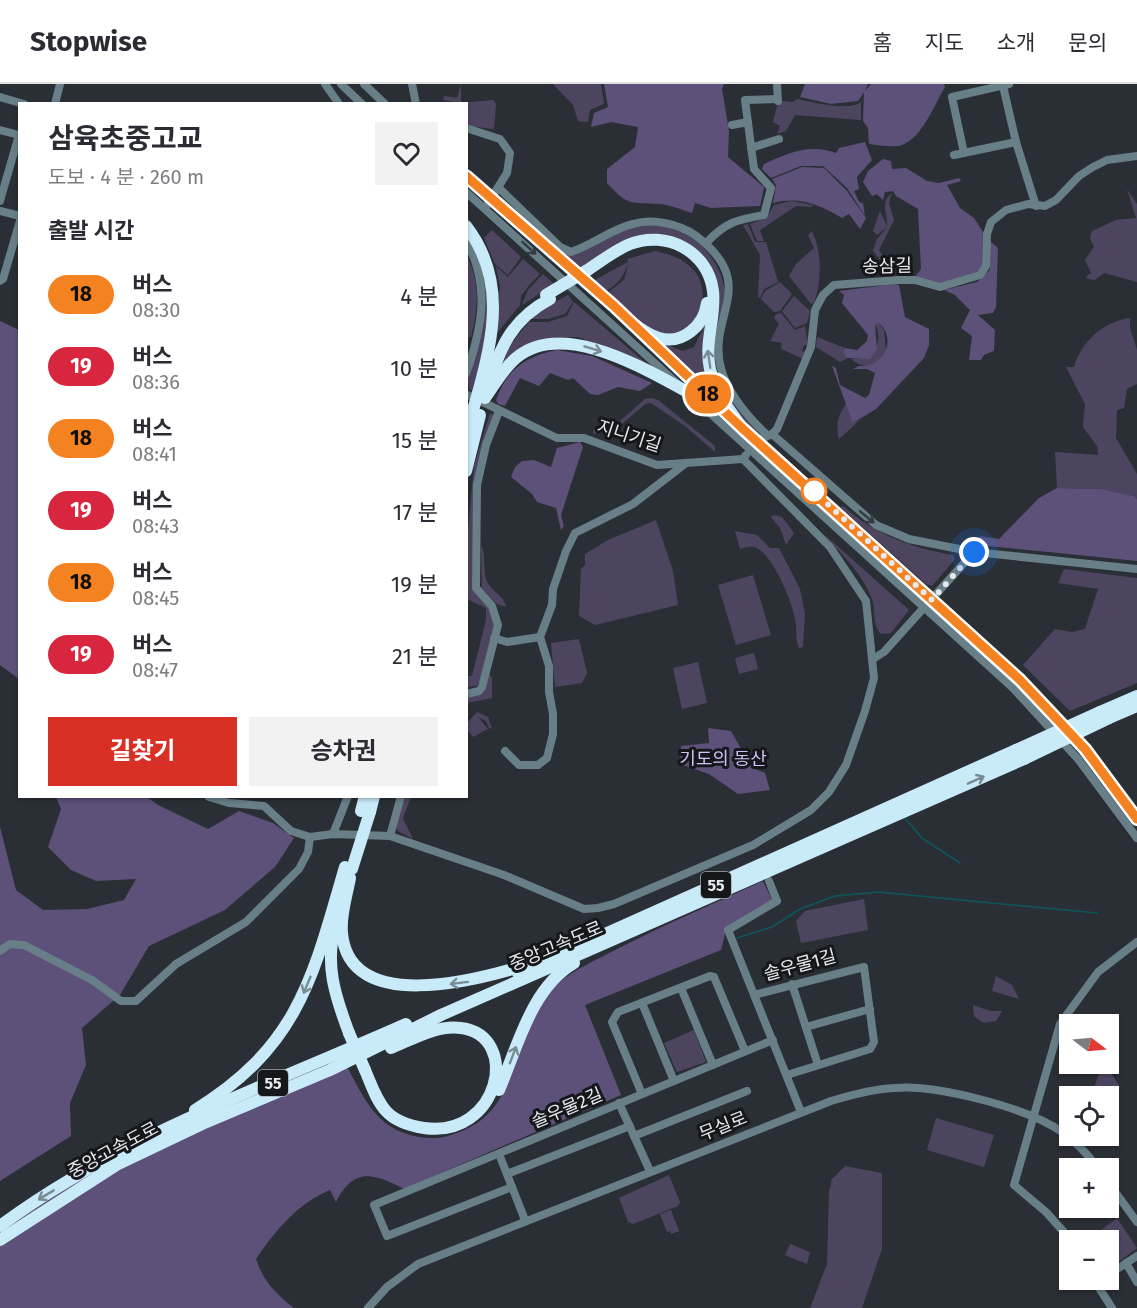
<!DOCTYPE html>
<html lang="ko">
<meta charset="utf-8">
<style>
:root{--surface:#fff;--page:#f2f2f3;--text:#2b2b33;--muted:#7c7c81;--line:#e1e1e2;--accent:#d93025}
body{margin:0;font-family:"Fira Sans","Noto Sans KR",sans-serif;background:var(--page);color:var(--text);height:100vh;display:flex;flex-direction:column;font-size:22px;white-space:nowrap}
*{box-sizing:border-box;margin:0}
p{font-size:20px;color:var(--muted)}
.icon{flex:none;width:33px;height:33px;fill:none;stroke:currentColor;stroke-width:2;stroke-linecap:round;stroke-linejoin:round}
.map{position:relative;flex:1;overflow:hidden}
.side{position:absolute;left:18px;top:18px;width:450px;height:696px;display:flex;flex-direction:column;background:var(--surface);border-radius:0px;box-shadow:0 2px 4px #0004}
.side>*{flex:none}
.badge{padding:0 12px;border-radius:20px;font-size:21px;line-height:39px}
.needle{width:39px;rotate:106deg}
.fabs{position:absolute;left:1059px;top:930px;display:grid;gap:12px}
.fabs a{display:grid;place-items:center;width:60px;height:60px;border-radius:0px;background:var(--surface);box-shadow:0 2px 4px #0004;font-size:30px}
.you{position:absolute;width:30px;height:30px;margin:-15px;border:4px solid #fff;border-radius:50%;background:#1a73e8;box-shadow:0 0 0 9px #1a73e833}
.map>.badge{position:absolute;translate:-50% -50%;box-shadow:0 0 0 3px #fff}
h2{padding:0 30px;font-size:22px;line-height:54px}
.round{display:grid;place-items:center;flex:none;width:63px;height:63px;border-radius:0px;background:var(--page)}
.headline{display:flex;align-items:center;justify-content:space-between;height:102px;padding:0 30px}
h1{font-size:28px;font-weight:700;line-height:45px}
.primary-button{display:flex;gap:12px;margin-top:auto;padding:12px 30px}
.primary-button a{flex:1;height:69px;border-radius:0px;background:var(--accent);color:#fff;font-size:24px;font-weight:700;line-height:69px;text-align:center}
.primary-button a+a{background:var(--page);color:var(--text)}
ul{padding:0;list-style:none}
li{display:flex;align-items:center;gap:18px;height:72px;padding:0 30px}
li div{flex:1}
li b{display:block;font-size:22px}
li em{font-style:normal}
li .badge{min-width:66px;font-weight:700;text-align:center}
header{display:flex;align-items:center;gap:36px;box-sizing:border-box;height:84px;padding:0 30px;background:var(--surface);border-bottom:2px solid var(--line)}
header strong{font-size:28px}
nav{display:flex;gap:33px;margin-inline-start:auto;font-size:21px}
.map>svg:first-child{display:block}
.green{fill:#4d4560}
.forest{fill:#5d5079}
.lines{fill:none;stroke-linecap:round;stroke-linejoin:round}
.stream{stroke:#0c575c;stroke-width:1.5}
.minor{stroke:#687f88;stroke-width:8}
.highway{stroke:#c9ebf9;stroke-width:12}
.highway-bridge{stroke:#c9ebf9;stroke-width:12}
.oneway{stroke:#323b40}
.oneway2{stroke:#788c95}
.line-casing{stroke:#fff;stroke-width:14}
.line{stroke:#f58220;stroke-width:9}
.walk{stroke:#e6eaee;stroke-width:6;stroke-dasharray:0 10.8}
.stop-dot{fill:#fff;stroke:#f58220;stroke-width:3}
.labels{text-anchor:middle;stroke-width:6;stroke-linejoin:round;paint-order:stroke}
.shield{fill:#15171a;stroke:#a7abae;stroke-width:1.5}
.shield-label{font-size:16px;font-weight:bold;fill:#e6eaee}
.street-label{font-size:18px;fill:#e6eaee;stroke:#15171a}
.park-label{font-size:18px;fill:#cfc0f7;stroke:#15171a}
</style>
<header>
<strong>Stopwise</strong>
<nav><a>홈</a><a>지도</a><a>소개</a><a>문의</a></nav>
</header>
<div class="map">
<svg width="1137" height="1224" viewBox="0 0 1137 1224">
<rect width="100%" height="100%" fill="#2a2f35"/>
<g class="green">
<polygon points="461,0 461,19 493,16 496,20 494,45 467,42 466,20 443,16 444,12 457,14"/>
<polygon points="553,0 601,0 604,20 590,26 588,38 578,37 573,21"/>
<path d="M797 15C813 18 848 28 861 18V36L795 31 786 47 777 50 780 42 773 38 777 22 782 17 793 18Z"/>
<polygon points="1127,105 1137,120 1137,198 1104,189 1095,196 1088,195 1086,193 1091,189 1085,176 1094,163 1090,154 1092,147 1116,136 1136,134"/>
<path d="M892 109 889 119 894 136 879 166 896 190 894 193 873 167 877 155 887 143 877 151 873 147 880 127 887 142C888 129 879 120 892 109Z"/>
<path d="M502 115 559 166 572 171C593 164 612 147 634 142 683 131 725 171 726 218 726 238 717 273 721 291 723 302 751 337 759 348 709 330 709 220 706 176L652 151 579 186Z"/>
<polygon points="791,117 813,121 812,123 796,122 760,146 764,157 757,157 750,140 766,134 774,121"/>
<polygon points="748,140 755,158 766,158 778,198 764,205 760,214 758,213 760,171 743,141"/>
<polygon points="492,146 521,173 508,191 495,180 484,154"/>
<path d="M812 147C822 168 822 197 814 219L811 220 789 192 796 180 814 164 808 151Z"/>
<path d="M469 150 488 194 492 226 473 307 469 305 468 295C487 233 491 212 469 150Z"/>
<path d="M655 167C671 171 684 174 695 188 712 209 700 251 670 252 649 253 620 224 606 210L624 196 629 178C624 191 617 203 603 208L591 198 628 178 627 175Z"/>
<path d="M466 170C481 198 478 224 471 253H467Z"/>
<polygon points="523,175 540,190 530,200 521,212 520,221 497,249 500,203 496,182 508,193"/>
<polygon points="543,190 554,200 522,221 528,206"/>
<polygon points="780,198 792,210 780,227 774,228 761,215 765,207"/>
<polygon points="568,211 573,218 565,230 548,235 530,235 536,228"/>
<polygon points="794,212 810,227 807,239 795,244 782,227"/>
<polygon points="574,218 646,279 578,253 556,253 523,262 498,286 506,266 529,238 548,238 567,232"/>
<polygon points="781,229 795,246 805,242 808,262 804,261 802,267 806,268 804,275 781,265 782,259 770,257 779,240 774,234 776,230"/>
<path d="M1130 234V244L1137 266V300L1127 305 1124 324 1117 326 1116 354 1137 390V415L1134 412 1102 405 1057 404 1055 368 1098 371 1097 362 1083 343 1085 320 1066 283H1074C1081 258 1104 237 1130 234Z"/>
<path d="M879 239 884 246 886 268C876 282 865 287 851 275L870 274C877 265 882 252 875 241Z"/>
<path d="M704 242C703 268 702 289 715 312L658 258 683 267 694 263Z"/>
<polygon points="817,253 845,264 843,268 848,274 840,278 816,263"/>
<polygon points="651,314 658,316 715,362 715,368 685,342 651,319 645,320 615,346 593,350 594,345 612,344 645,315"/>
<path d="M847 318 854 339 861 335 839 355C836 338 837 334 847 318Z"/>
<polygon points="490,329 494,332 482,367 472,490 490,522 495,541 480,596 477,602 467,603 467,592 472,592 486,536 486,524 467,515 467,455 474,382"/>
<path d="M843 422C874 450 912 464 953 471L955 475 932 502 926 500 840 423Z"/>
<polygon points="773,431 782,433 794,449 786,461 780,444 771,433"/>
<polygon points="656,436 673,487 678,521 595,541 579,532 581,485 585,481 585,470 608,456"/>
<path d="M735 447 757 451 770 464H779L800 505 805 530 803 563 799 564C795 555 797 550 796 541 795 523 772 467 754 463 750 462 744 464 740 465Z"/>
<path d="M825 451 909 526 891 549 881 550C872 541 876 527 872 515 863 490 841 470 825 451Z"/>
<path d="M481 461C486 469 483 484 486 495 490 507 504 511 506 523L497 520 482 505Z"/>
<polygon points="1064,485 1137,494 1137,599 1070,627 1023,581 1055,545 1072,548 1085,545 1098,505 1058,499"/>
<polygon points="753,491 771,551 736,561 718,501"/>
<polygon points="579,555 587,589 582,599 555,603 551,559"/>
<polygon points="754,569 758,585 739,590 735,574"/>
<polygon points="698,578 707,619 682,625 673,584"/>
<polygon points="488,588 492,594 492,614 467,619 466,612 481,609"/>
<polygon points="477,628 488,633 492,645 489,644 486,637 478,633 488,645 473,653 467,646 469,643 467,644 467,639"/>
<polygon points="404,713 411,713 403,734 413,755 398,747 395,741"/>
<polygon points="864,815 868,846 801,859 796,837 805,827"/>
<polygon points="996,892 1012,901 1019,915 992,907"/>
<polygon points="973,921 990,927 1002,927 996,937 983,939 974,932"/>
<polygon points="694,946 706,978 677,988 664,959"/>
<polygon points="1102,982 1108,984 1120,1003 1105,1012 1095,1012 1092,1009"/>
<polygon points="936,1034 994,1051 984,1083 927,1066"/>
<polygon points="845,1082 882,1089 882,1165 862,1224 810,1224 827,1180 829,1108 832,1095"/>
<polygon points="669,1091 680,1118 678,1122 633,1140 628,1138 619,1114"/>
<polygon points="671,1126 679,1147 671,1150 670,1147 667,1148 660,1130"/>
<polygon points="1117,1134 1137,1164 1109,1185 1108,1156 1088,1156"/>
<polygon points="790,1160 810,1168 807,1180 785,1171"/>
</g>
<g class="forest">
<path d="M604 0H724L722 5 729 47 728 73 764 103 760 122 711 124 695 119 692 129C682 126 671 121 660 120 630 118 629 123 607 99V85L635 63 638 43 611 38 591 43 594 29 608 23Z"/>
<path d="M805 0H868L865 7 871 0H944L945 3C934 21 921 58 898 62 889 63 878 61 869 60L868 44 863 37 864 8 858 17 831 20 800 13Z"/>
<path d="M865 58 872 76 857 93 859 105 854 107 859 118 863 119 865 132 847 104 823 82H801L771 94 762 85 764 80C787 69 810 59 836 69L839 64Z"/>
<polygon points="883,75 891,77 892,85 906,84 927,97 939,99 959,94 961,97 947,101 960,124 974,134 983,148 982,181 977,188 939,200 915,193 921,185 918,125 896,112 893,107 885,108 883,116 877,110 872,112 863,98 868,87"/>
<path d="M802 83 824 84 847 107 866 134 860 145 849 130 842 134C819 121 801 112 773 119L776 101 772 95Z"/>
<polygon points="990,157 998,164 996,223 993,229 978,231 995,246 994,267 984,271 981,276 969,276 972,252 961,244 970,226 955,211 944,206 977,198 990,186"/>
<path d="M894 200 899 201 905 233 929 245V261L924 274 876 325 853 339 832 282 836 284 840 301 865 314 869 311 875 289 867 285H853L859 282C883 284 898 256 879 239L875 241 877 265 870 275 847 274 843 268 845 264 857 266 867 257 868 251 842 219 844 211 839 207Z"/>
<polygon points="0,237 19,246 19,595 0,581"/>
<path d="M557 266 592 272 652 299 640 307 618 303 598 311 590 310 573 294 568 296 550 289 539 302 520 294 505 322 498 320 496 316C507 285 526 272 557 266Z"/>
<polygon points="580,358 583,363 561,431 564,442 561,446 556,424 537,418 532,410 511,393 515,383 522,377 534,376 551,383 557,364"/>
<polygon points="1057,404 1102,405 1134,412 1137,415 1137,477 978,461 980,452 999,455 1039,414"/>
<polygon points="708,644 731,647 752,684 765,689 770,706 738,710 709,690 680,680 681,662 709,659"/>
<polygon points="56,713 147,713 158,721 208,745 239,727 273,739 294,754 275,783 225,826 149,862 120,911 82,944 86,981 70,1019 71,1052 0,1097 0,743 16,806 43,826 87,825 124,816 136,795 96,797 71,786 48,763 61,725"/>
<path d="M763 797 772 816 727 842 721 866 585 921 621 1011 404 1105C373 1089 354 1083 336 1118L330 1106C297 1120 276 1146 256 1175 263 1197 276 1210 294 1224H0V1147L74 1097 344 977C366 1017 377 1050 429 1054 442 1055 452 1051 464 1046 524 1021 512 939 556 901 574 885 598 875 619 864 666 840 715 819 763 797Z"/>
</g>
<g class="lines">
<g class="stream">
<polyline points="904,733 922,754 960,779"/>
<polyline points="737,854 772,843 800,825 835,812 878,808 1097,829"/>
</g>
<g class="minor">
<polyline points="325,0 339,20"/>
<polyline points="341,0 362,20"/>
<polyline points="364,0 385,20"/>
<polyline points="412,0 416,20"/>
<polyline points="777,0 778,17"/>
<polyline points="1003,2 1016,58 1036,122"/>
<polyline points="0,13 24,20"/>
<polyline points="55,20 60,0"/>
<polyline points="732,41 748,38"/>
<polyline points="466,44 500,55 510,69 507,89 485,124"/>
<polyline points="0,46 19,51 0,117"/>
<polyline points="751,64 779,55"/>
<polyline points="964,69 952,13 1009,0"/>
<polyline points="954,71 1016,58"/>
<polyline points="466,92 632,239"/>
<path d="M499 104 560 163 571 168C593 161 611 145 633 140 653 134 679 140 695 151 763 202 704 232 722 288 730 312 749 334 767 351"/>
<polyline points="466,108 1013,604 1078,675 1137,754"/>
<polyline points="0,127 20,132"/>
<path d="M466 157C491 201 482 244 466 290"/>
<path d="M706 159C726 138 736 136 764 131L771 104 754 85 745 16 777 15"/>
<polyline points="0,197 3,195 20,137"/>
<polyline points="646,252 726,328"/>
<polyline points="466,310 557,354 584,354 657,381 743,375 746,371"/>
<polyline points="740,341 1020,596 1085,665 1137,735"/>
<polyline points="772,350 876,441 909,455 974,468 1137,485"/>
<polyline points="754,358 772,350 777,345 811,263 815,226 823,211 834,201 898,196 915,196 940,203 980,191 986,182 987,150 991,138 1006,126 1028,120 1045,122 1056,116 1079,92 1093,83 1107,76 1137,72"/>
<polyline points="494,554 507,558 540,553"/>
<polyline points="873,575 884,568 974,468"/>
<polyline points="466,610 479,607 482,603 498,541 492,522 476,504 477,401 486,361 499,327"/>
<polyline points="505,667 519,681 538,681 547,674 553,650 553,630 549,608 549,582 540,553 552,521 553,505 566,467 575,449 633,420 686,379"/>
<polyline points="209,713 229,719 264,722 291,747 310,753 333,750 390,752 504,791 584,825 598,824 614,820 753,761 811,726 829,708 846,681 865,627 874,594 866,517 830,463 743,375"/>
<polyline points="333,750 348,712"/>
<polyline points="390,752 401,712"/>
<polyline points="769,797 777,817 728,846 801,1028"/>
<polyline points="0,867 10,860 24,861 92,896 121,917 136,917 176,880 246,838 299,785 308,768 310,753"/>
<polyline points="792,900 818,981"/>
<polyline points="681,904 713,981"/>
<polyline points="754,911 864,883 874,958 870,965 787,991"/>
<polyline points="642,919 674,997"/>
<polyline points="806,943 870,925"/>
<polyline points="642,1010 612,938 618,928 710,892 714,893 745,967"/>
<polyline points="619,1019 650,1087"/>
<polyline points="634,1052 747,1007"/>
<polyline points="499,1070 525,1136"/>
<polyline points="507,1090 630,1042"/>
<polyline points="1108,1098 1137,1138"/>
<polyline points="512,1103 387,1152 374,1121 773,956"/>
<polyline points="1071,1156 1046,1128 1014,1101 1060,940 1098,888 1137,858"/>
<polyline points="1126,1179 1137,1198"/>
<polyline points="1108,1191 1137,1172"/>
<polyline points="1094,1196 1112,1224"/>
<path d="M368 1224 387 1203 418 1180 831 1017C851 1011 873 1005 894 1004 936 1000 1028 1024 1062 1048 1075 1057 1089 1072 1098 1084"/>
</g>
<g class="highway">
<path d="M466 142C506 194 494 250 478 309"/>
<path d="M586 187C600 178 615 166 630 160 666 146 708 167 713 207 716 233 704 258 710 285 715 308 729 326 743 345"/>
<path d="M630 237C638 243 648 251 659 254 682 261 704 242 707 219"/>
<path d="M488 304C499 264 512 235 550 215"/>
<path d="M485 314C495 300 503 285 516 274 562 235 643 284 686 307"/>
<polyline points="466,349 473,326"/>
<polyline points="466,387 480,331"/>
<polyline points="1100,628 1137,612"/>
<polyline points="1109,634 1137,622"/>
<polyline points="361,727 365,712"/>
<polyline points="370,728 374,712"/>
<path d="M350 794C347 811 340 831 342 849 349 931 478 896 526 881"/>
<path d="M336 840C324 879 335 912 349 949"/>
<polyline points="518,889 1016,666"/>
<path d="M365 986C371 1000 376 1016 386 1027 395 1037 411 1042 424 1044 499 1055 522 952 461 944 438 940 411 956 391 964"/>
<path d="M499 1006C518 962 531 904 574 879"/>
<path d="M195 1026C299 962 313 893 345 783"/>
<path d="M0 1142C121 1052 269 1001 406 940"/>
<polyline points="0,1156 118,1080 202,1040 330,986 441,931 1024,675"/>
</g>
<g class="highway-bridge">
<polyline points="546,211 586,187"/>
<polyline points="473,326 478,309"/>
<polyline points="1016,666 1100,628"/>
<polyline points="1024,675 1109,634"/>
<polyline points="352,785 370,728"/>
<polyline points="349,949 365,986"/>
</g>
</g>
<defs><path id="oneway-shaft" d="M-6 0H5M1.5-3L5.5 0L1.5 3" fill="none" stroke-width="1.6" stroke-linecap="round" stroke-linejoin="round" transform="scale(1.5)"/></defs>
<g class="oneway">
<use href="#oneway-shaft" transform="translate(529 164) rotate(42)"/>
<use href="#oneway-shaft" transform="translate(867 433) rotate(39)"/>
</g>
<g class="oneway2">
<use href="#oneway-shaft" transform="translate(593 265) rotate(17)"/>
<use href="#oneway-shaft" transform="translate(709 275) rotate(-98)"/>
<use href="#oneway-shaft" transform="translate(976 696) rotate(-24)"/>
<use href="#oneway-shaft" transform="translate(459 899) rotate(173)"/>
<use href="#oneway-shaft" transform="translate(307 901) rotate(113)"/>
<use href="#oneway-shaft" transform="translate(513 971) rotate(-69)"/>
<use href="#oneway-shaft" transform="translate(46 1111) rotate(149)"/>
</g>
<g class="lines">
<g class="line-casing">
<polyline id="line" points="466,92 614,222 743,345 1020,596 1085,665 1137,735"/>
</g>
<use href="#line" class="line"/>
<polyline class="walk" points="814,407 809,403 932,516 974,468"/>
</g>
<circle class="stop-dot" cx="814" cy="407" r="12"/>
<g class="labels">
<g class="shield">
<rect x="701" y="788" width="30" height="26" rx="4.5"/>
<rect x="258" y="986" width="30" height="26" rx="4.5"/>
</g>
<g class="shield-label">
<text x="716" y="807">55</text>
<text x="273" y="1005">55</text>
</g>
<g class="street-label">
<text transform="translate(887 182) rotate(-1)" y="6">송삼길</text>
<text transform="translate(629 352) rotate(18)" y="6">지니기길</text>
<text transform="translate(556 862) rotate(-23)" y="6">중앙고속도로</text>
<text transform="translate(800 881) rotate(-15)" y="6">솔우물1길</text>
<text transform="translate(567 1024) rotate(-23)" y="6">솔우물2길</text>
<text transform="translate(723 1042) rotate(-22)" y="6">무실로</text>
<text transform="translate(113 1066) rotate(-28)" y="6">중앙고속도로</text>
</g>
<g class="park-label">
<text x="723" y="681">기도의 동산</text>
</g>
</g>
</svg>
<div class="fabs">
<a><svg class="needle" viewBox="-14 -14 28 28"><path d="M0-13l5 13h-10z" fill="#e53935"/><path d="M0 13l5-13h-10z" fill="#7c7c81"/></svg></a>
<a><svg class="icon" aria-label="locate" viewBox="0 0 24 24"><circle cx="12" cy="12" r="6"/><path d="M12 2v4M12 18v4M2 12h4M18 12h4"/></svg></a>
<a>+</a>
<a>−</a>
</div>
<div class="you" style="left:974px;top:468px"></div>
<b class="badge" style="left:708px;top:310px;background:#f58220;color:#111">18</b>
<section class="side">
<div class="headline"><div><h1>삼육초중고교</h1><p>도보 · 4 분 · 260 m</p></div><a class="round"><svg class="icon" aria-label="heart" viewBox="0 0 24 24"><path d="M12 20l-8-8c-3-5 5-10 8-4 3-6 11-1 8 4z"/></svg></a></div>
<h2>출발 시간</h2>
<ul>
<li><span class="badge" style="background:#f58220;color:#111">18</span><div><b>버스</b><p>08:30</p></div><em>4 분</em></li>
<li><span class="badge" style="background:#d7263d;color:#fff">19</span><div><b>버스</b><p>08:36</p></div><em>10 분</em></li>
<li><span class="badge" style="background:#f58220;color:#111">18</span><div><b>버스</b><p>08:41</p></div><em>15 분</em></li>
<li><span class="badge" style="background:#d7263d;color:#fff">19</span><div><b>버스</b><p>08:43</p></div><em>17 분</em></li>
<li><span class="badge" style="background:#f58220;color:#111">18</span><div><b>버스</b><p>08:45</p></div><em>19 분</em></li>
<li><span class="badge" style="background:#d7263d;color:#fff">19</span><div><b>버스</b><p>08:47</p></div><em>21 분</em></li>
</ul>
<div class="primary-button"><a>길찾기</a><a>승차권</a></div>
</section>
</div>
